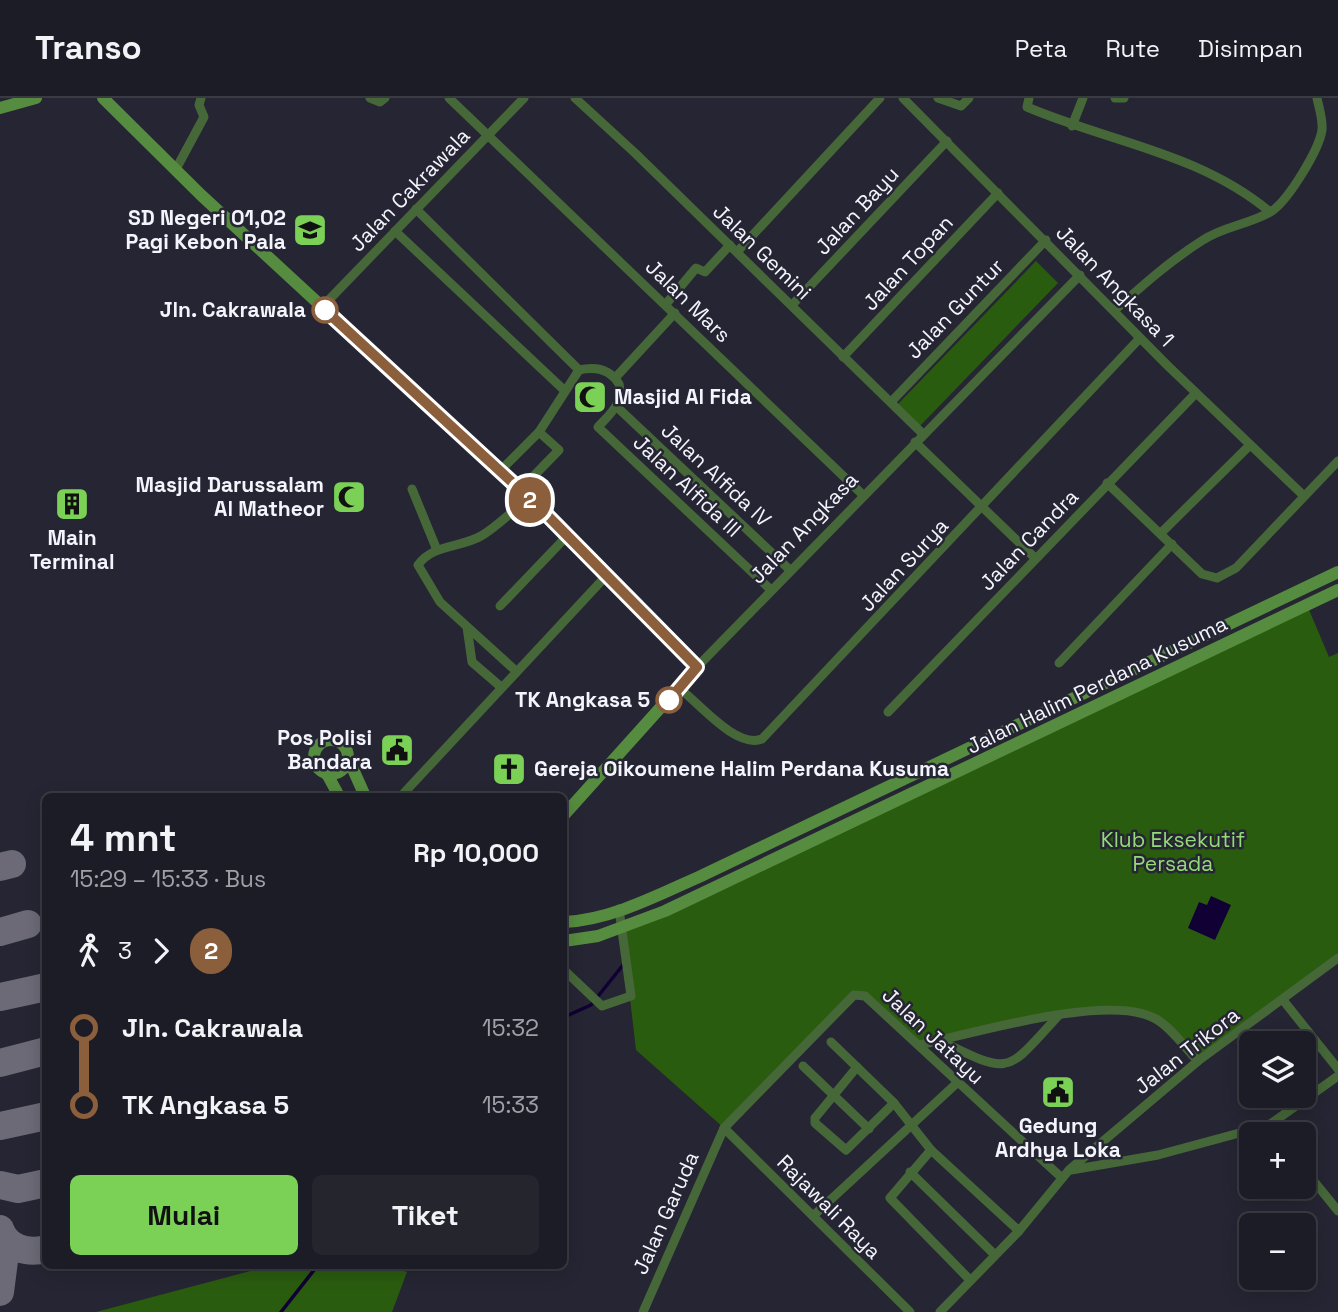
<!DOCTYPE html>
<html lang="id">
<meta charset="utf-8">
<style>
:root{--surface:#1c1c26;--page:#25252e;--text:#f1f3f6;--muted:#a0a1a7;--line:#3a3a43;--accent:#7bd155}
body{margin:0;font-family:"Space Grotesk",sans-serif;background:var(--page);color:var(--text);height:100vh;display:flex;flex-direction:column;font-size:26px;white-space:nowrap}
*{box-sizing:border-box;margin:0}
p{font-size:23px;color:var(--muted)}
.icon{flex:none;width:38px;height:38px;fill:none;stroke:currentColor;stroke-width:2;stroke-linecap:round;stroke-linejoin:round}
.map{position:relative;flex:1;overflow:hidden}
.details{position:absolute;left:42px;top:695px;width:525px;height:476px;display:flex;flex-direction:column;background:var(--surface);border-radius:10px;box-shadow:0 4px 18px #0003,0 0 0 2px var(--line)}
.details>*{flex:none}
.badge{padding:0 14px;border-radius:23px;font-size:24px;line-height:46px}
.tools{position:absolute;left:1239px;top:933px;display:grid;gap:14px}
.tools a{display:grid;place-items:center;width:77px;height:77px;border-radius:10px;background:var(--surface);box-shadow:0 4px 18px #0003,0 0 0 2px var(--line);font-size:35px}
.map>.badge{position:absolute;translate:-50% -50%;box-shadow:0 0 0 4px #fff}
.legs{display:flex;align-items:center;gap:10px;height:77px;padding:0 28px;font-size:23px}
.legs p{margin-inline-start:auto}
.overview{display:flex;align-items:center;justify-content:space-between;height:119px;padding:0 28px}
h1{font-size:38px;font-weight:700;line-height:52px}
.button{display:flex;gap:14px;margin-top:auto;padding:14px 28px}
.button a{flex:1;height:80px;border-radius:10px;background:var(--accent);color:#111;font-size:28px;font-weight:700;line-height:80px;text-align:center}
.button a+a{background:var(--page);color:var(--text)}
ul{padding:0 28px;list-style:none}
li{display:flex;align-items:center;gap:24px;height:77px;font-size:26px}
li i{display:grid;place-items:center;width:10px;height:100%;margin:0 9px;background:currentColor}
li i::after{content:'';width:18px;height:18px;margin:-9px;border:5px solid;border-radius:50%;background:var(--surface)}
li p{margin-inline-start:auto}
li:first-child i{background:linear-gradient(#0000 50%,currentColor 0)}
li:last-child i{background:linear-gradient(currentColor 50%,#0000 0)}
header{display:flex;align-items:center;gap:42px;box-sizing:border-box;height:98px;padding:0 35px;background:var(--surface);border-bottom:2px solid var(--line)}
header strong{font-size:33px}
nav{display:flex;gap:38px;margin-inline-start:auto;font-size:24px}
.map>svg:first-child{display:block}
.green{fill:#2a5c0f}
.water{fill:#100034}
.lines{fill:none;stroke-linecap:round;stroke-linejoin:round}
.stream{stroke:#100034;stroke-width:3.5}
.taxiway{stroke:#6b6a76;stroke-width:28}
.street{stroke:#466839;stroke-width:9}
.secondary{stroke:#568c3f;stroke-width:12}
.line-1-casing{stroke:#fff;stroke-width:16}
.line-1{stroke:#8b5e3c;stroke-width:10}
.stop-1-dot{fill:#fff;stroke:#8b5e3c;stroke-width:3.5}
.labels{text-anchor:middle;stroke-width:5;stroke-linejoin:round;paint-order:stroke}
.street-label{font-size:21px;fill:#f4f4fd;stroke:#262533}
.poi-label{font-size:21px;font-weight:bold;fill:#f4f4fd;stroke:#262533;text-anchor:end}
.stop-label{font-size:21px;font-weight:bold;fill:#f4f4fd;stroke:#262533;text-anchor:end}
.park-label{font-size:21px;fill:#94da77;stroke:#262533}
</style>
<header>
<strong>Transo</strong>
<nav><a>Peta</a><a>Rute</a><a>Disimpan</a></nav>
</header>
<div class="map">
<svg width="1338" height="1214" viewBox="0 0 1338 1214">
<rect width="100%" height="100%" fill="#262533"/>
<g class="green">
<polygon points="1036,163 1058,185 919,329 897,307"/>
<polygon points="1307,507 1329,559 1338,555 1338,859 1198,963 1154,919 1090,913 919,947 857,897 724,1030 636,952 622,831"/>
<polygon points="273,1167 387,1167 407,1174 392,1214 96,1214"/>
</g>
<polygon class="water" points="1211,798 1231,807 1215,842 1188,830 1199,804 1207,807"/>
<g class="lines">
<g class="stream">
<polyline points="564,919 591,907 623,867"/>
<polyline points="281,1214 318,1167"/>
</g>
<g class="taxiway">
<polyline points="0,769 12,766"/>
<polyline points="0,834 28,826"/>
<polyline points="0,899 46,889"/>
<polyline points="0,965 46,953"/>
<polyline points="0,1028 46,1018"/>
<polyline points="0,1087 18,1091 46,1085"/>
<path d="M0 1131C7 1150 27 1156 46 1151"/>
<polyline points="0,1135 5,1155 0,1194"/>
</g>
<g class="street">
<polyline points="370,0 380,4 385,0"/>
<polyline points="449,0 863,397"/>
<polyline points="575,0 635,55 923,336"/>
<polyline points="903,0 1167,267 1304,398"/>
<polyline points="938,0 961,8 969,0"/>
<path d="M1029 0 1027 9C1109 44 1200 55 1270 114"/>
<polyline points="1115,0 1124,0"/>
<polyline points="1072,28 1083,0"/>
<polyline points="176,71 204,19 199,7 201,0"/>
<polyline points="416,111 579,272"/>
<polyline points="395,133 564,292"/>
<polyline points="737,154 880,0"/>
<polyline points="666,206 696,170 705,174 730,147"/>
<polyline points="792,207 947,43"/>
<polyline points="322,209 524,0"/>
<path d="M1115 212C1143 187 1171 162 1203 142 1224 128 1251 126 1272 113 1289 101 1319 52 1322 32 1323 21 1319 10 1317 0"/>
<polyline points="843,259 998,95"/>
<polyline points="615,280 675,215"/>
<polyline points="891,304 1046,142"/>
<polyline points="617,309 790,472"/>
<polyline points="915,344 1035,460"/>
<path d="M500 373 539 334 579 272C596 268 610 271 619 286 623 306 611 315 598 329L771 492"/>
<polyline points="1107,385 1202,476 1217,480 1236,470 1338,363"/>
<polyline points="412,391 437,452"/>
<polyline points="520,392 559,352 539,334"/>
<polyline points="1161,435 1250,347"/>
<polyline points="500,508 567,438"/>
<polyline points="467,529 472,564 501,589"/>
<polyline points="1059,565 1172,446"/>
<polyline points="697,569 1080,177"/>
<path d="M516 573 440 504 418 467C433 446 460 450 481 438 498 428 513 412 529 400"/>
<path d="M679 590C699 605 736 651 762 641L1140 240"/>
<polyline points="888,614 1196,295"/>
<polyline points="403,696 607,477"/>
<polyline points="564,872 602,908 631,898 619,811"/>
<polyline points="1283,902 1338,971"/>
<path d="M941 943C1012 978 1006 975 1059 917"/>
<polyline points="831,944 894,1005 931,1052 1019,1133"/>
<path d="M919 947C972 936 1109 894 1156 921 1172 930 1185 950 1198 963"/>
<polyline points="803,968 869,1031"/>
<polyline points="857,969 815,1020 815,1025 846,1052 894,1005"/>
<polyline points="1269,1027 1276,1036"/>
<polyline points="724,1030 910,1214"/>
<polyline points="931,1052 890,1100 970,1182"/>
<polyline points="1304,1071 1338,1113"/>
<polyline points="1071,1072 1158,1057 1269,1027 1338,978"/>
<polyline points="910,1074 995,1157"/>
<polyline points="813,1118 958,984"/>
<polyline points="643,1214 724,1030 854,897 865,898 1062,1080"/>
<polyline points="940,1214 1019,1133 1069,1072 1198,963 1338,860"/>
</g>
<g class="secondary">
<polyline points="103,0 201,97 539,409 697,569 564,717"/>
<polyline points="0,10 36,0"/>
<circle cx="331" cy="659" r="17"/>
<polyline points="348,660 365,698"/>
<polyline points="327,676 339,698"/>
<path d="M564 824C611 822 658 797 701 778L1338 474"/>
<polyline points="564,843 598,838 665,813 1338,492"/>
</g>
</g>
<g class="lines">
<g class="line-1-casing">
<polyline id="line-1" points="325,212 539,409 697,569 669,602"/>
</g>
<use href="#line-1" class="line-1"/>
</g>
<defs>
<g id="school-square" transform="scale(1.75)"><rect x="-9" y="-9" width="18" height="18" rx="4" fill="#7bd155" stroke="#262533"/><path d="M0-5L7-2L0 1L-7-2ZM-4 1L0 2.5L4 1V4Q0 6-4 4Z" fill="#111"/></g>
<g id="mosque-square" transform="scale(1.75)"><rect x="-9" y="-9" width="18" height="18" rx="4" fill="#7bd155" stroke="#262533"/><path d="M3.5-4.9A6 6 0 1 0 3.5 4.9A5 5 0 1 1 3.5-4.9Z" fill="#111"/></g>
<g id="building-square" transform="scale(1.75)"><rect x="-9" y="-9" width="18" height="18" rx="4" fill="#7bd155" stroke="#262533"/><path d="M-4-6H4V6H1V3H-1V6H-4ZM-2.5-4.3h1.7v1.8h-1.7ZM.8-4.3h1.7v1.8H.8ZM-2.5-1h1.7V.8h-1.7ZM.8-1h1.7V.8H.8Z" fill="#111"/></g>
<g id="civic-square" transform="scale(1.75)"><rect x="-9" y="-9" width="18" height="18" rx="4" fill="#7bd155" stroke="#262533"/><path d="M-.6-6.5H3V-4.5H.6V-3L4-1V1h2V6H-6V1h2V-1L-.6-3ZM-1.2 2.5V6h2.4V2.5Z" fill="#111"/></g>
<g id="church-square" transform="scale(1.75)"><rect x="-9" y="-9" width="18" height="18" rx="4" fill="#7bd155" stroke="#262533"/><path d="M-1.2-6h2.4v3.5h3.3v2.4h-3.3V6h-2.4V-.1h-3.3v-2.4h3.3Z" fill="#111"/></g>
</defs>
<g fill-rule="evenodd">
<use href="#school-square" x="310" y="132"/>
<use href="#mosque-square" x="590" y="299"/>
<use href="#mosque-square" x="349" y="399"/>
<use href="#building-square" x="72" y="406"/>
<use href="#civic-square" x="397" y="652"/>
<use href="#church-square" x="509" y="671"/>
<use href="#civic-square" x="1058" y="994"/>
</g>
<g class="stop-1-dot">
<circle cx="325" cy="212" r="12"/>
<circle cx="669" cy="602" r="12"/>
</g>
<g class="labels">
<g class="street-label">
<text transform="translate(410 92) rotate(-46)" y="7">Jalan Cakrawala</text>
<text transform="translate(857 113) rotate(-47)" y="7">Jalan Bayu</text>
<text transform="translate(762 154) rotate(44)" y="7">Jalan Gemini</text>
<text transform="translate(908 165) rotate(-47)" y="7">Jalan Topan</text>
<text transform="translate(1115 188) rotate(46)" y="7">Jalan Angkasa 1</text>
<text transform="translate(688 203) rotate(44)" y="7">Jalan Mars</text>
<text transform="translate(955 211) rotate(-46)" y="7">Jalan Guntur</text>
<text transform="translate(716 377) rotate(43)" y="7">Jalan Alfida IV</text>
<text transform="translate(687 388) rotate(43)" y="7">Jalan Alfida III</text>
<text transform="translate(804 430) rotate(-46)" y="7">Jalan Angkasa</text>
<text transform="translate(1029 442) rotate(-46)" y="7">Jalan Candra</text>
<text transform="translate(904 467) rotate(-47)" y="7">Jalan Surya</text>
<text transform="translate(1097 587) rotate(-26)" y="7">Jalan Halim Perdana Kusuma</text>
<text transform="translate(933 938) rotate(43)" y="7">Jalan Jatayu</text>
<text transform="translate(1187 953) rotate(-38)" y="7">Jalan Trikora</text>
<text transform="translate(829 1109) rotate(45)" y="7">Rajawali Raya</text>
<text transform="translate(666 1115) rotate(-66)" y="7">Jalan Garuda</text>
</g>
<g class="poi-label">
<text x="286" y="127">SD Negeri 01,02<tspan x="286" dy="24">Pagi Kebon Pala</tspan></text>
<text x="614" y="306" text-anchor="start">Masjid Al Fida</text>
<text x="324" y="394">Masjid Darussalam<tspan x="324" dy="24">Al Matheor</tspan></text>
<text x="72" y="447" text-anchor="middle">Main<tspan x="72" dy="24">Terminal</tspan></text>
<text x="372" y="647">Pos Polisi<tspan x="372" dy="24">Bandara</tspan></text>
<text x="534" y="678" text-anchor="start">Gereja Oikoumene Halim Perdana Kusuma</text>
<text x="1058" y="1035" text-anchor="middle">Gedung<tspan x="1058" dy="24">Ardhya Loka</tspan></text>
</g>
<g class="stop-label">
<text x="306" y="219">Jln. Cakrawala</text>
<text x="650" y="609">TK Angkasa 5</text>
</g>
<g class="park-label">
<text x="1173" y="749">Klub Eksekutif<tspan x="1173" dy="24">Persada</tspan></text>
</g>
</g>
</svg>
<div class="tools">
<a><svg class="icon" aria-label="layers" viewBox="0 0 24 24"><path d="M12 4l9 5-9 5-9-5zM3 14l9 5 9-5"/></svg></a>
<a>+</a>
<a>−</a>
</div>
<b class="badge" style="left:530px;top:402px;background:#8b5e3c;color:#fff">2</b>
<section class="details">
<div class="overview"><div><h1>4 mnt</h1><p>15:29 – 15:33 · Bus</p></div><b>Rp 10,000</b></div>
<div class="legs"><svg class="icon" aria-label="walk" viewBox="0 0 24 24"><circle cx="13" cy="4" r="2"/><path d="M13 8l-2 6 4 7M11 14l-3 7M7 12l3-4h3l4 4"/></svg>3<svg class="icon" aria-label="forward" viewBox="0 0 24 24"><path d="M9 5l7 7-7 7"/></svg><b class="badge" style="background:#8b5e3c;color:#fff">2</b></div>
<ul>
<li><i style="color:#8b5e3c"></i><b>Jln. Cakrawala</b><p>15:32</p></li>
<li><i style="color:#8b5e3c"></i><b>TK Angkasa 5</b><p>15:33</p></li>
</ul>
<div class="button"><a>Mulai</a><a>Tiket</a></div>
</section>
</div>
